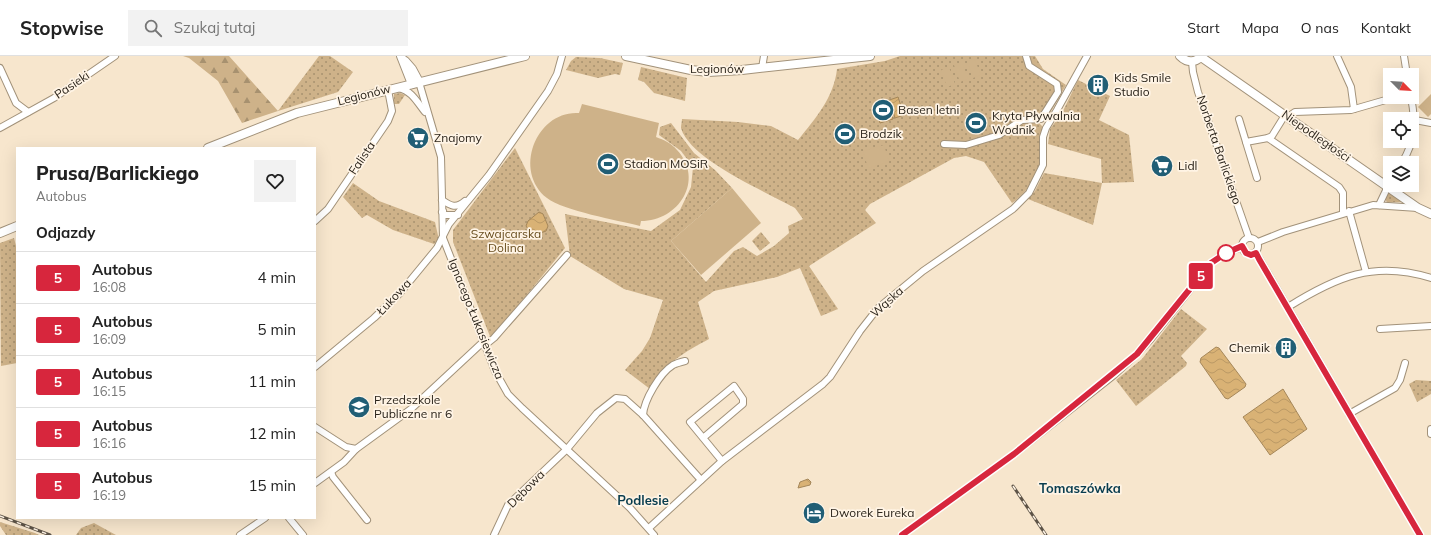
<!DOCTYPE html>
<html lang="pl">
<meta charset="utf-8">
<style>
:root{--surface:#fff;--page:#f2f2f2;--text:#222;--muted:#767676;--line:#e0e0e0}
body{margin:0;font-family:Mulish,sans-serif;background:var(--page);color:var(--text);height:100vh;display:flex;flex-direction:column;font-size:15px;white-space:nowrap}
*{box-sizing:border-box;margin:0}
p{font-size:13px;color:var(--muted)}
.icon{flex:none;width:22px;height:22px;fill:none;stroke:currentColor;stroke-width:2;stroke-linecap:round;stroke-linejoin:round}
.map{position:relative;flex:1;overflow:hidden}
.drawer{position:absolute;left:16px;top:91px;width:300px;height:372px;display:flex;flex-direction:column;background:var(--surface);border-radius:0px;box-shadow:0 4px 16px #0002}
.drawer>*{flex:none}
.badge{padding:0 8px;border-radius:3px;font-size:14px;line-height:26px}
.needle{width:26px;rotate:114deg}
.controls{position:absolute;left:1383px;top:12px;display:grid;gap:8px}
.controls a{display:grid;place-items:center;width:36px;height:36px;border-radius:0px;background:var(--surface);box-shadow:0 4px 16px #0002;font-size:20px}
.map>.badge{position:absolute;translate:-50% -50%;box-shadow:0 0 0 2px #fff}
h2{padding:0 20px;font-size:15px;line-height:36px}
.round{display:grid;place-items:center;flex:none;width:42px;height:42px;border-radius:0px;background:var(--page)}
.summary{display:flex;align-items:center;justify-content:space-between;height:68px;padding:0 20px}
h1{font-size:19px;font-weight:800;line-height:30px}
ul{padding:0;list-style:none}
li{display:flex;align-items:center;gap:12px;height:52px;padding:0 20px;border-top:1px solid var(--line)}
li div{flex:1}
li b{display:block;font-size:15px}
li em{font-style:normal}
li .badge{min-width:44px;font-weight:700;text-align:center}
header{display:flex;align-items:center;gap:24px;box-sizing:border-box;height:56px;padding:0 20px;background:var(--surface);border-bottom:1px solid var(--line)}
header strong{font-size:19px}
nav{display:flex;gap:22px;margin-inline-start:auto;font-size:14px}
.search{width:280px;height:36px;background:var(--page);display:flex;align-items:center;gap:10px;box-sizing:border-box;padding:0 14px;border-radius:0px;color:var(--muted);font-size:15px}
.map>svg:first-child{display:block}
.grass{fill:url(#grass-dots)}
.forest{fill:url(#forest-firs)}
.pitch{fill:#ceb289}
.water{fill:url(#water-waves);stroke:#a5875a}
.lines{fill:none;stroke-linecap:round;stroke-linejoin:round}
.minor-casing{stroke:#a2927a;stroke-width:8}
.tertiary-casing{stroke:#a2927a;stroke-width:10}
.minor{stroke:#fff;stroke-width:6}
.tertiary{stroke:#fff;stroke-width:8}
.rail-casing{stroke:#5d5347;stroke-width:3}
.rail{stroke:#fff4e5;stroke-width:1.5;stroke-dasharray:4.5;stroke-linecap:butt}
.line-casing{stroke:#fff;stroke-width:9}
.line{stroke:#d7263d;stroke-width:6}
.stop-dot{fill:#fff;stroke:#d7263d;stroke-width:2}
.labels{text-anchor:middle;stroke-width:3.5;stroke-linejoin:round;paint-order:stroke}
.street-label{font-size:12px;fill:#2b241b;stroke:#fff4e5}
.poi-label{font-size:12px;fill:#2b241b;stroke:#fff4e5;text-anchor:start}
.park-label{font-size:12px;fill:#684d1e;stroke:#fff4e5}
.neighbourhood-label{font-size:13px;font-weight:bold;fill:#093d4f;stroke:#fff4e5}
</style>
<header>
<strong>Stopwise</strong>
<div class="search"><svg class="icon" aria-label="search" viewBox="0 0 24 24"><circle cx="10" cy="10" r="6"/><path d="M15 15l6 6"/></svg>Szukaj tutaj</div>
<nav><a>Start</a><a>Mapa</a><a>O nas</a><a>Kontakt</a></nav>
</header>
<div class="map">
<svg width="1431" height="479" viewBox="0 0 1431 479">
<defs>
<pattern id="grass-dots" width="8" height="8" patternUnits="userSpaceOnUse"><rect width="8" height="8" fill="#ceb289"/><path d="M2 2h.1M6 6h.1" fill="none" stroke="#a7916f" stroke-width="1.8" stroke-linecap="round"/></pattern>
<pattern id="forest-firs" width="22" height="20" patternUnits="userSpaceOnUse"><rect width="22" height="20" fill="#ceb289"/><path d="M5 1l3.5 6h-7zM16 11l3.5 6h-7z" fill="#a7916f"/></pattern>
<pattern id="water-waves" width="16" height="10" patternUnits="userSpaceOnUse"><rect width="16" height="10" fill="#d9b275"/><path d="M0 5q4-4 8 0t8 0" fill="none" stroke="#ba9965"/></pattern>
</defs>
<rect width="100%" height="100%" fill="#f7e6cd"/>
<g class="grass">
<polygon points="319,0 330,0 353,16 338,36 278,55"/>
<path d="M900 0H1035L1043 13 1066 29 1050 57 1039 67 1043 71C1041 83 1043 98 1040 109 1035 125 1025 138 1012 147L984 106 966 100 954 102 870 148 865 154 876 167 809 210 838 253 821 260 800 212 777 221 714 235 698 246 709 283C685 296 663 308 650 333L625 314 642 295 650 282 663 244 624 233 570 200 565 158 651 175 680 154 691 131 693 111 681 95 659 79 660 71 671 67 694 97 715 114 732 132 671 185 706 226 734 195 743 191 757 200 774 190 789 177 788 170 803 163 795 152C767 136 690 104 681 72 681 69 682 65 682 63L738 66 771 70 798 84C816 62 834 41 837 13L885 5Z"/>
<polygon points="576,1 600,2 623,7 620,19 615,18 598,22 566,14 571,5"/>
<polygon points="641,11 687,22 685,45 654,37 644,26 638,24"/>
<polygon points="1078,24 1110,40 1099,64 1129,79 1134,126 1102,127 1093,169 1028,143 1035,135 1044,117 1102,127 1101,103 1048,88 1050,73 1062,57"/>
<polygon points="400,37 405,39 399,48 394,48 394,38"/>
<polygon points="515,92 565,192 491,283 453,186 453,174"/>
<polygon points="353,127 379,145 435,166 439,184 434,188 393,174 367,159 362,162 343,141"/>
<polygon points="1389,137 1401,145 1401,146 1387,146 1385,143"/>
<polygon points="761,176 770,187 760,195 752,185"/>
<polygon points="14,182 17,194 17,307 1,310 0,187"/>
<polygon points="1181,253 1207,273 1181,300 1187,307 1186,310 1136,350 1116,324 1142,303"/>
<polygon points="1416,324 1431,325 1431,338 1417,346 1409,328"/>
<polygon points="0,466 35,477 39,479 6,479 0,470"/>
<polygon points="94,467 116,479 76,479 81,472"/>
</g>
<polygon class="forest" points="183,0 229,0 278,55 242,67 218,25 189,2"/>
<g class="pitch">
<polygon points="974,2 981,19 973,22 967,5"/>
<polygon points="962,6 968,23 960,26 954,9"/>
<polygon points="949,11 955,28 947,31 941,14"/>
<polygon points="1431,38 1431,58 1428,61 1418,51"/>
<path d="M582 48 659 67 656 81C664 84 671 87 677 94 705 124 679 165 641 165L640 170C617 164 564 155 547 142 512 114 537 54 579 57Z"/>
<polygon points="884,89 889,106 868,112 863,95"/>
<polygon points="732,132 761,167 701,219 671,185"/>
</g>
<g class="water">
<polygon points="898,41 904,59 895,62 891,48 887,47 886,51 889,52 893,63 880,67 876,55 878,48"/>
<polygon points="539,156 543,158 548,170 546,175 533,180 526,170 528,165"/>
<polygon points="1216,291 1219,292 1246,328 1245,331 1228,343 1225,342 1200,306 1201,302"/>
<polygon points="1283,333 1307,373 1270,399 1243,361"/>
<polygon points="808,423 811,426 810,429 798,432 800,426"/>
</g>
<g class="lines">
<g class="minor-casing">
<g id="minor">
<polyline points="1337,0 1351,31 1354,53"/>
<polyline points="1404,0 1407,19"/>
<polyline points="1192,6 1193,16 1198,36 1249,182"/>
<polyline points="0,12 16,47 28,56"/>
<polyline points="762,12 764,0"/>
<polyline points="419,26 441,101 443,182 495,315 508,338 522,352 630,452 654,479"/>
<path d="M399 32C412 35 417 46 425 56"/>
<polyline points="1288,61 1295,56 1351,54 1396,41"/>
<polyline points="1239,63 1246,86 1268,82 1272,80 1285,59"/>
<polyline points="1415,64 1431,67"/>
<polyline points="0,72 54,42 115,0"/>
<polyline points="1268,82 1339,131 1343,137 1343,157"/>
<polyline points="1246,86 1257,122"/>
<polyline points="944,88 966,89 999,79 1022,64 1041,63 1058,36 1057,28 1029,10 1026,0"/>
<path d="M1402 107C1416 83 1416 68 1411 41"/>
<path d="M442 144C451 150 456 153 465 145"/>
<polyline points="1379,149 1390,126"/>
<polyline points="443,155 442,156 446,159 458,159"/>
<polyline points="1349,155 1366,216"/>
<polyline points="315,165 328,153 388,65 392,55 388,34"/>
<circle cx="1250" cy="190" r="8"/>
<polyline points="1258,186 1283,176 1373,149 1418,152"/>
<polyline points="1256,197 1420,479"/>
<path d="M1288 251C1336 221 1374 204 1431 222"/>
<polyline points="1380,273 1431,270"/>
<polyline points="484,290 494,282 567,199"/>
<polyline points="315,311 374,262 400,237 437,192 449,168 489,119 548,35 557,18 562,0"/>
<polyline points="1349,358 1395,332 1400,324 1405,307"/>
<path d="M643 359C644 344 660 317 673 309 677 307 681 306 685 305"/>
<polyline points="315,371 346,391 356,393 411,353 483,286"/>
<polyline points="1431,373 1431,378"/>
<polyline points="703,382 743,348 743,343 734,330 690,366 722,405"/>
<polyline points="331,416 333,421 367,464"/>
<polyline points="315,427 344,406 356,393"/>
<polyline points="289,462 303,479"/>
<polyline points="649,472 722,405 823,328 830,321 860,275 878,252 923,215 1013,153 1029,137 1043,109 1043,81 1046,72 1057,54 1087,0"/>
<polyline points="240,479 265,462"/>
<polyline points="494,479 508,449 567,393 597,357 616,342 625,343 643,359 701,424"/>
<polyline points="902,479 1014,398 1114,319 1137,298 1150,284 1211,207 1225,197 1242,191"/>
</g>
</g>
<g class="tertiary-casing">
<g id="tertiary">
<polyline points="401,0 412,28"/>
<polyline points="626,0 691,14 708,16 742,14 870,0"/>
<path d="M1180 0C1187 7 1195 7 1202 0"/>
<polyline points="1201,1 1418,152 1431,158"/>
<polyline points="405,5 412,13 419,26"/>
<polyline points="208,92 297,57 525,0"/>
<polyline points="0,177 17,170"/>
</g>
</g>
<use href="#minor" class="minor"/>
<use href="#tertiary" class="tertiary"/>
<g class="rail-casing">
<g id="rail">
<polyline points="1013,430 1046,479"/>
<polyline points="0,460 50,479"/>
</g>
</g>
<use href="#rail" class="rail"/>
</g>
<g class="lines">
<g class="line-casing">
<polyline id="line" points="902,479 1014,398 1137,298 1211,207 1226,197 1242,190 1246,197 1251,199 1256,197 1259,203 1420,479"/>
</g>
<use href="#line" class="line"/>
</g>
<defs>
<g id="building-disc" transform="scale(1.15)"><circle r="9.5" fill="#215e75" stroke="#fff4e5"/><path d="M-4-6H4V6H1V3H-1V6H-4ZM-2.5-4.3h1.7v1.8h-1.7ZM.8-4.3h1.7v1.8H.8ZM-2.5-1h1.7V.8h-1.7ZM.8-1h1.7V.8H.8Z" fill="#fff"/></g>
<g id="stadium-disc" transform="scale(1.15)"><circle r="9.5" fill="#215e75" stroke="#fff4e5"/><path d="M0-5a6.5 5 0 1 0 0 10a6.5 5 0 1 0 0-10ZM-3.5-1.8h7v3.6h-7Z" fill="#fff"/></g>
<g id="supermarket-disc" transform="scale(1.15)"><circle r="9.5" fill="#215e75" stroke="#fff4e5"/><path d="M-6-5.5h2.5l.6 2H6L4.5 2H-2.5L-4.4-4H-6ZM-1.5 3.2a1.3 1.3 0 1 0 .1 0ZM3 3.2a1.3 1.3 0 1 0 .1 0Z" fill="#fff"/></g>
<g id="school-disc" transform="scale(1.15)"><circle r="9.5" fill="#215e75" stroke="#fff4e5"/><path d="M0-5L7-2L0 1L-7-2ZM-4 1L0 2.5L4 1V4Q0 6-4 4Z" fill="#fff"/></g>
<g id="hotel-disc" transform="scale(1.15)"><circle r="9.5" fill="#215e75" stroke="#fff4e5"/><path d="M-6-4.5h1.5V1H6V5H4.5V3h-9V5H-6ZM-4 0a1.8 1.8 0 1 1 3.6 0ZM.5 0V-2.5h3Q6-2.5 6 0Z" fill="#fff"/></g>
</defs>
<g fill-rule="evenodd">
<use href="#building-disc" x="1098" y="29"/>
<use href="#stadium-disc" x="883" y="54"/>
<use href="#stadium-disc" x="976" y="67"/>
<use href="#stadium-disc" x="845" y="78"/>
<use href="#supermarket-disc" x="418" y="82"/>
<use href="#stadium-disc" x="608" y="108"/>
<use href="#supermarket-disc" x="1162" y="110"/>
<use href="#building-disc" x="1286" y="292"/>
<use href="#school-disc" x="359" y="351"/>
<use href="#hotel-disc" x="814" y="457"/>
</g>
<circle class="stop-dot" cx="1226" cy="197" r="8"/>
<g class="labels">
<g class="street-label">
<text x="717" y="17">Legionów</text>
<text transform="translate(72 29) rotate(-34)" y="4">Pasieki</text>
<text transform="translate(364 39) rotate(-14)" y="4">Legionów</text>
<text transform="translate(1316 80) rotate(35)" y="4">Niepodległości</text>
<text transform="translate(1219 94) rotate(71)" y="4">Norberta Barlickiego</text>
<text transform="translate(362 102) rotate(-56)" y="4">Falista</text>
<text transform="translate(394 241) rotate(-47)" y="4">Łukowa</text>
<text transform="translate(887 246) rotate(-42)" y="4">Wąska</text>
<text transform="translate(476 263) rotate(68)" y="4">Ignacego Łukasiewicza</text>
<text transform="translate(526 433) rotate(-45)" y="4">Dębowa</text>
</g>
<g class="poi-label">
<text x="1114" y="26">Kids Smile<tspan x="1114" dy="14">Studio</tspan></text>
<text x="898" y="58">Basen letni</text>
<text x="992" y="64">Kryta Pływalnia<tspan x="992" dy="14">Wodnik</tspan></text>
<text x="860" y="82">Brodzik</text>
<text x="434" y="86">Znajomy</text>
<text x="624" y="112">Stadion MOSiR</text>
<text x="1178" y="114">Lidl</text>
<text x="1270" y="296" text-anchor="end">Chemik</text>
<text x="374" y="348">Przedszkole<tspan x="374" dy="14">Publiczne nr 6</tspan></text>
<text x="830" y="461">Dworek Eureka</text>
</g>
<g class="park-label">
<text x="506" y="182">Szwajcarska<tspan x="506" dy="14">Dolina</tspan></text>
</g>
<g class="neighbourhood-label">
<text x="1080" y="437">Tomaszówka</text>
<text x="643" y="449">Podlesie</text>
</g>
</g>
</svg>
<div class="controls">
<a><svg class="needle" viewBox="-14 -14 28 28"><path d="M0-13l5 13h-10z" fill="#e53935"/><path d="M0 13l5-13h-10z" fill="#767676"/></svg></a>
<a><svg class="icon" aria-label="locate" viewBox="0 0 24 24"><circle cx="12" cy="12" r="6"/><path d="M12 2v4M12 18v4M2 12h4M18 12h4"/></svg></a>
<a><svg class="icon" aria-label="layers" viewBox="0 0 24 24"><path d="M12 4l9 5-9 5-9-5zM3 14l9 5 9-5"/></svg></a>
</div>
<b class="badge" style="left:1201px;top:220px;background:#d7263d;color:#fff">5</b>
<section class="drawer">
<div class="summary"><div><h1>Prusa/Barlickiego</h1><p>Autobus</p></div><a class="round"><svg class="icon" aria-label="heart" viewBox="0 0 24 24"><path d="M12 20l-8-8c-3-5 5-10 8-4 3-6 11-1 8 4z"/></svg></a></div>
<h2>Odjazdy</h2>
<ul>
<li><span class="badge" style="background:#d7263d;color:#fff">5</span><div><b>Autobus</b><p>16:08</p></div><em>4 min</em></li>
<li><span class="badge" style="background:#d7263d;color:#fff">5</span><div><b>Autobus</b><p>16:09</p></div><em>5 min</em></li>
<li><span class="badge" style="background:#d7263d;color:#fff">5</span><div><b>Autobus</b><p>16:15</p></div><em>11 min</em></li>
<li><span class="badge" style="background:#d7263d;color:#fff">5</span><div><b>Autobus</b><p>16:16</p></div><em>12 min</em></li>
<li><span class="badge" style="background:#d7263d;color:#fff">5</span><div><b>Autobus</b><p>16:19</p></div><em>15 min</em></li>
</ul>
</section>
</div>
